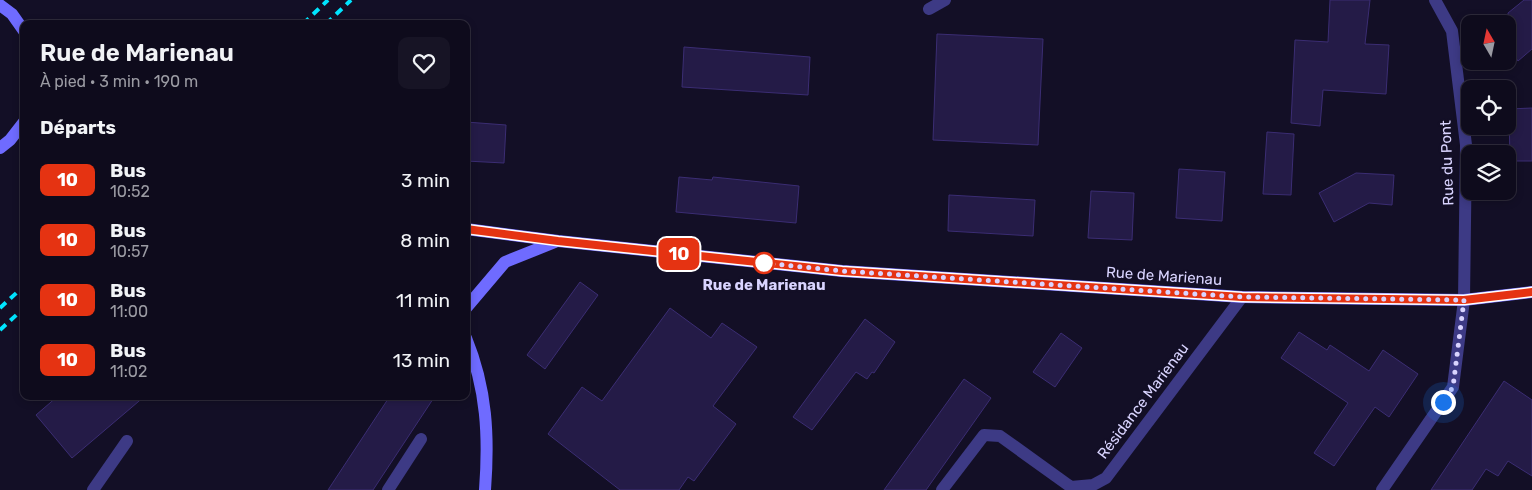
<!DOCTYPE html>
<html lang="fr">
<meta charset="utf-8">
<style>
:root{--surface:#0e0b1c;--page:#171425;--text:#f1f3f6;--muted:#9b9ba3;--line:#2e2b3b}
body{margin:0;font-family:Rubik,sans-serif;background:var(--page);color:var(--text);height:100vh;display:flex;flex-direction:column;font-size:19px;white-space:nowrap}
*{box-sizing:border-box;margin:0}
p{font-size:16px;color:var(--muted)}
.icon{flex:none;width:28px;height:28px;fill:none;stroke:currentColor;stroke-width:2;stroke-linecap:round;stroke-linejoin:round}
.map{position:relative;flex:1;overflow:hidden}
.sheet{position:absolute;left:20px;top:20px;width:450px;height:380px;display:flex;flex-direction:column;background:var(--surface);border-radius:10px;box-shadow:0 2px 8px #0003,0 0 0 1px var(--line)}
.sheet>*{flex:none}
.badge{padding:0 10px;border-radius:8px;font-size:18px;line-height:32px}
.needle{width:32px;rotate:351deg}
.fabs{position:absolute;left:1461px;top:15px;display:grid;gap:10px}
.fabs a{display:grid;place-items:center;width:55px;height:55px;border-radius:10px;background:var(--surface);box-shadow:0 2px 8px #0003,0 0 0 1px var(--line);font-size:25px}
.you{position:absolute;width:25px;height:25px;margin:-12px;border:4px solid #fff;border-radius:50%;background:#1a73e8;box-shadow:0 0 0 8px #1a73e833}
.map>.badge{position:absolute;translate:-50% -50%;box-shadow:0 0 0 2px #fff}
h2{padding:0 20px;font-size:19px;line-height:45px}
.round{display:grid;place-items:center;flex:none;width:52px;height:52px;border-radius:10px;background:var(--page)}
.overview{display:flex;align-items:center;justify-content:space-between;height:85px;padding:0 20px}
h1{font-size:24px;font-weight:600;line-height:38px}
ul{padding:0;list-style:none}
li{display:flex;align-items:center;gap:15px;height:60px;padding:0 20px}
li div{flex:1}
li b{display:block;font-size:19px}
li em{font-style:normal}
li .badge{min-width:55px;font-weight:700;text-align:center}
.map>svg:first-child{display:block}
.building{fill:#241b47;stroke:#3b2d73}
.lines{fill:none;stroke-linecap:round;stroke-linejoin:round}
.lane{stroke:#3d3a85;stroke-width:12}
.street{stroke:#3d3a85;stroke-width:12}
.secondary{stroke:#6f6bff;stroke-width:12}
.rail{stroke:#00e5ff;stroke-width:4;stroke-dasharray:8 6;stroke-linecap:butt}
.line-casing{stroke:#fff;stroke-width:11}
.line{stroke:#e53312;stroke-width:8}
.walk{stroke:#d9d4ff;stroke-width:5;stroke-dasharray:0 9}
.stop-dot{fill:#fff;stroke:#e53312;stroke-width:2.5}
.labels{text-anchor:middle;stroke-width:4.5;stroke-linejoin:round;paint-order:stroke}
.street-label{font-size:15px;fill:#d9d4ff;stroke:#130f26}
.stop-label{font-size:15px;font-weight:bold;fill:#d9d4ff;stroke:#130f26}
</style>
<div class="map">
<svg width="1532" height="490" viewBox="0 0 1532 490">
<rect width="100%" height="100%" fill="#130f26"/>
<g class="building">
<polygon points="1330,0 1370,0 1365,44 1389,45 1386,94 1323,90 1320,126 1291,123 1295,40 1328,42"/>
<polygon points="1524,0 1532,0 1532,49 1518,61 1508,47 1508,13"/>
<polygon points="937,34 1043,39 1038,145 933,140"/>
<polygon points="684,47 810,57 808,95 682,87"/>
<polygon points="1532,108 1532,161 1510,161 1509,109"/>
<polygon points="466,122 506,125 504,163 466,161"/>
<polygon points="1267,132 1294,134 1291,195 1263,194"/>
<polygon points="1179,169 1225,172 1222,221 1176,218"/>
<polygon points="1356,173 1394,175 1392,205 1369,203 1334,222 1319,193"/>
<polygon points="679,177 712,180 713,177 799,186 796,223 676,212"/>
<polygon points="1091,191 1134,193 1132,240 1088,238"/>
<polygon points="949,195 1035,200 1033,236 948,231"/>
<polygon points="580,282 598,295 545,369 527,355"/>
<polygon points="670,308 711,338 722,323 757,347 713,406 736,424 694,481 688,477 679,490 620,490 548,434 582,387 602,401"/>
<polygon points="865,319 895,342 874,373 872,372 867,379 856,372 812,430 793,417"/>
<polygon points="1299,332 1327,350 1330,345 1369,371 1383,350 1418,374 1389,417 1375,407 1334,466 1314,453 1348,403 1281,358"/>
<polygon points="1061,333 1082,348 1055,387 1033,372"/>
<polygon points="964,379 991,398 926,490 884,490"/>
<polygon points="1504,381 1532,400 1532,476 1508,461 1498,476 1486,469 1472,490 1431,490"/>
<polygon points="58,396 145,396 72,458 36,415"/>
<polygon points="390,396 435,396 373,490 328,490"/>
</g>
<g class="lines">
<g class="lane">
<polyline points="93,490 127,441"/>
<polyline points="388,490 421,439"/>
</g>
<g class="street">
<polyline points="929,9 945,0"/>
<polyline points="942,490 984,435 1000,436 1071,487 1093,485 1106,478 1242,297"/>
<polyline points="1382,490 1453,387 1464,300 1466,145 1452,31 1435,0"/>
</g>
<g class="secondary">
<polyline points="0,5 12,14 24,31"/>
<polyline points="0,148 10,140 24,122"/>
<polyline points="466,229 558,241 842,271 1242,297 1464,300 1532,292"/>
<polyline points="466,308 505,262 555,242"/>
<path d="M466 338C487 389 489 437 485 490"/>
</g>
<g class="rail">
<polyline points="303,24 328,0"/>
<polyline points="326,24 351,0"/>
<polyline points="0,308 24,286"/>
<polyline points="0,330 24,308"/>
</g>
</g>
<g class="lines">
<g class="line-casing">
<polyline id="line" points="466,229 558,241 842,271 1242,297 1464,300 1532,292"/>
</g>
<use href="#line" class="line"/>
<polyline class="walk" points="764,263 842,271 1242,297 1464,300 1453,387 1443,402"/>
</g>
<circle class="stop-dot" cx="764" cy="263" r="10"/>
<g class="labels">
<g class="street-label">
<text transform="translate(1447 163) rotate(-92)" y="5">Rue du Pont</text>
<text transform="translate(1164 276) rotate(4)" y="5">Rue de Marienau</text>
<text transform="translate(1143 401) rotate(-53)" y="5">Résidance Marienau</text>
</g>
<g class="stop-label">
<text x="764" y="290">Rue de Marienau</text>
</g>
</g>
</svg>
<div class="fabs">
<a><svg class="needle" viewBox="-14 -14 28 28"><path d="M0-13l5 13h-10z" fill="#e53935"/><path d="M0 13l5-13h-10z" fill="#9b9ba3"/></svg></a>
<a><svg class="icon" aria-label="locate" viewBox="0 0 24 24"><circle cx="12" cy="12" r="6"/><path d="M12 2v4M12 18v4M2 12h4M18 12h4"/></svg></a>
<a><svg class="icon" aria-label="layers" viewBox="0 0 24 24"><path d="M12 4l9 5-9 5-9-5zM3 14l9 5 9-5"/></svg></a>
</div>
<div class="you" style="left:1443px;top:402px"></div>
<b class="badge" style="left:679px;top:254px;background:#e53312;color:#fff">10</b>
<section class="sheet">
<div class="overview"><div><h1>Rue de Marienau</h1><p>À pied · 3 min · 190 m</p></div><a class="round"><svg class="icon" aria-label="heart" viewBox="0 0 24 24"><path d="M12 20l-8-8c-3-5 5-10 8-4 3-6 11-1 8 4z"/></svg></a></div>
<h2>Départs</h2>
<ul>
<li><span class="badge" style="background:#e53312;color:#fff">10</span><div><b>Bus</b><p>10:52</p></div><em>3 min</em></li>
<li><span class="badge" style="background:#e53312;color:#fff">10</span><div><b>Bus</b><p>10:57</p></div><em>8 min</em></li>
<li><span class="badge" style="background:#e53312;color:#fff">10</span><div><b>Bus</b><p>11:00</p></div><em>11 min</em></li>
<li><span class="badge" style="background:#e53312;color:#fff">10</span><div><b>Bus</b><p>11:02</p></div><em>13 min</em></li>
</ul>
</section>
</div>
